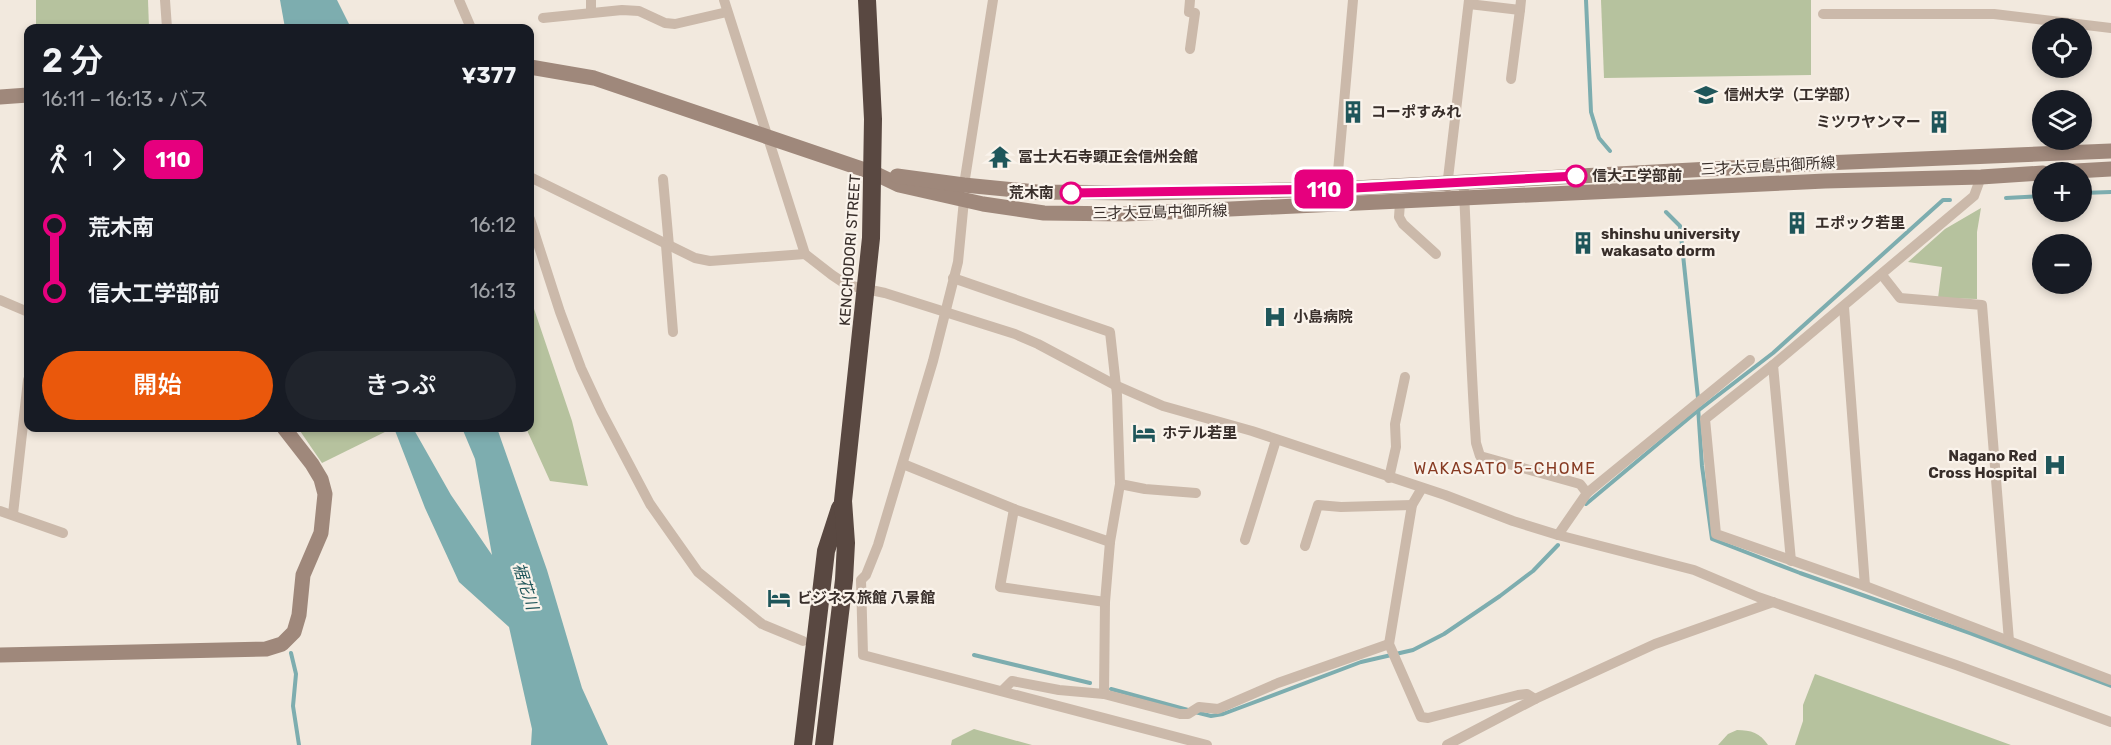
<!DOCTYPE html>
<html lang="ja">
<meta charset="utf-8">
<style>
:root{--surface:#171b24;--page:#20242c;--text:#f1f3f6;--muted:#9ea1a6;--accent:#ea580c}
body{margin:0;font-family:Rubik,"Noto Sans JP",sans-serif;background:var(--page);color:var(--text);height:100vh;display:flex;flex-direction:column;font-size:22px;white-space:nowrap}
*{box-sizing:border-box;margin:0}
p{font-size:20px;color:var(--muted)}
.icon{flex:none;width:33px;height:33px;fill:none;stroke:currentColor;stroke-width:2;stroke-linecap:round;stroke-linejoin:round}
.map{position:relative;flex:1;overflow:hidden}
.sheet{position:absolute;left:24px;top:24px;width:510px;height:408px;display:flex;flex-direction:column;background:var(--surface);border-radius:12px;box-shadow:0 3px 9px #0003}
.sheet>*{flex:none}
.badge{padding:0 12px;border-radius:9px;font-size:21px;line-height:39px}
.controls{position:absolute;left:2032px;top:18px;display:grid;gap:12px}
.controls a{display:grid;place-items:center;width:60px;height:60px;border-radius:50%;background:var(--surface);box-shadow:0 3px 9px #0003;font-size:30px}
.map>.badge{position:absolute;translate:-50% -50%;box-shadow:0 0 0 3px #fff}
.legs{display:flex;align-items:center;gap:9px;height:66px;padding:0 18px;font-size:20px}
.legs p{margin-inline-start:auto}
.head{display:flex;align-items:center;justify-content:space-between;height:102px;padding:0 18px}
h1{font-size:33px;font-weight:600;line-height:45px}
.primary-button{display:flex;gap:12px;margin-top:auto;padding:12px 18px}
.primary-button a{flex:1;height:69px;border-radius:36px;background:var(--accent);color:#fff;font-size:24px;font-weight:600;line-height:69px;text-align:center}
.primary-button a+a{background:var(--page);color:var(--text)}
ul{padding:0 18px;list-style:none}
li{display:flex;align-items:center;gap:21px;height:66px;font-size:22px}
li i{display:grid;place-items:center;width:9px;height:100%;margin:0 8px;background:currentColor}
li i::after{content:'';width:15px;height:15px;margin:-8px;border:4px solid;border-radius:50%;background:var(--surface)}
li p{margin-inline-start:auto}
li:first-child i{background:linear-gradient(#0000 50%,currentColor 0)}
li:last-child i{background:linear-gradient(currentColor 50%,#0000 0)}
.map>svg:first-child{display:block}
.green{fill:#b6c29e}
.water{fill:#7dadaf}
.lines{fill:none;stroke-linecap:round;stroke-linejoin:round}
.stream{stroke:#7dadaf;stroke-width:4}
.street{stroke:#cbb9aa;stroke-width:10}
.secondary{stroke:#9f887b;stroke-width:15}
.highway{stroke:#594841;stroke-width:18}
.line-1-casing{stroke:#fff;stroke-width:14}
.line-1{stroke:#e6007e;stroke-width:9}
.stop-1-dot{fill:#fff;stroke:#e6007e;stroke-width:3}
.labels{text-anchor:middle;stroke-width:4.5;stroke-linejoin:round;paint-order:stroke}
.poi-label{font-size:15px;font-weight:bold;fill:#382e2a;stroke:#faf3eb;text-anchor:start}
.street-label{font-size:15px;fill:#382e2a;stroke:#faf3eb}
.stop-label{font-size:15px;font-weight:bold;fill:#382e2a;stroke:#faf3eb;text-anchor:start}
.neighbourhood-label{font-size:16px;letter-spacing:1.5px;fill:#873b23;stroke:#faf3eb}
.water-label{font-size:16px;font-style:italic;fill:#1f565a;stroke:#faf3eb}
</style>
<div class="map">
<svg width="2111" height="745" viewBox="0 0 2111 745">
<rect width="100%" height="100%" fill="#f2e9de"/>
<g class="green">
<polygon points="36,0 148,0 149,28 36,28"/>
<polygon points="1601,0 1811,0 1811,75 1604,78"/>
<polygon points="1981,208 1977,232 1977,299 1938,298 1942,267 1908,262 1945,229"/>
<polygon points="530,297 572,421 588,486 550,481 526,428 530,428"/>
<polygon points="298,428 393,428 322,463"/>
<polygon points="1815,674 2011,745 1795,745 1803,721 1803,705"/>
<polygon points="974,729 1032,745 951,745 952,740"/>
<path d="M1737 730C1751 730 1760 733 1768 745H1718L1728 734Z"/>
</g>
<g class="water">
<polygon points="280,0 337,0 351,28 285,28"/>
<polygon points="394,428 413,428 451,495 492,555 475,459 462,428 497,428 547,570 582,688 608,745 531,745 532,729 509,627 459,582 425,508"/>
</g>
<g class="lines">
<g class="stream">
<polyline points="1586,0 1591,112 1599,138 1610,151"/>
<polyline points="2082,193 2111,192"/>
<polyline points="2006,198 2043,196"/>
<polyline points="1666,212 1680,226 1698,398"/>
<polyline points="1698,407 1702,466 1712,539 1800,573 1970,633 2111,686"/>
<polyline points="1586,504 1695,413 1773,353 1943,200 1950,200"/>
<polyline points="291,653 296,674 293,706 299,745"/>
<polyline points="974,655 1090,683"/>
<polyline points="1111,689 1188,710"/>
<polyline points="1195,712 1211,716 1223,714 1361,662 1413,650 1444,634 1500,596 1533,571 1558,545"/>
</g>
<g class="street">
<polyline points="165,0 167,28"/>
<polyline points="459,0 471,28"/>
<polyline points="591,0 591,13"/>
<polyline points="724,0 805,254 832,275 847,285 885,293 1015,334 1038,344 1115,385 1163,406 1252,431 1445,495 1513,521 1558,535 1694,570 1758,597 1956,665 2111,722"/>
<polyline points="1469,4 1520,10 1521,0"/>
<polyline points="1823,14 1994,14 2111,28"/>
<polyline points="543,18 622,10 639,11 665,23 675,24 727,12"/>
<polyline points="1190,49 1195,13 1189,12 1190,0"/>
<polyline points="1511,79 1520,10"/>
<polyline points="530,177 695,258 710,261 805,254"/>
<polyline points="1981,177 1974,196 1773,365 1705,419 1716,534 1865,586 2111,680"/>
<polyline points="663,179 669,246"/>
<polyline points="964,185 993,0"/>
<polyline points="1447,187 1469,0"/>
<path d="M1464 191C1468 275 1470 359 1476 443L1480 456 1580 484 1587 493 1558 535"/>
<polyline points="964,200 958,262 933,361 878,545 866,575 861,580 863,655 1207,745"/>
<polyline points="1400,203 1399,217 1403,224 1436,254"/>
<polyline points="1335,206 1353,0"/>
<polyline points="530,219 560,312 581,368 601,411 650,504 698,572 762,624 803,641"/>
<polyline points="666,245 673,332"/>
<polyline points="1882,275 1900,298 1982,305 2009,641"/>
<polyline points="953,278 1110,332 1117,395 1120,484 1110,542 1105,602 1104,694"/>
<polyline points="0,300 28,312"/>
<polyline points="1844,307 1865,586"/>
<polyline points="1773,365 1791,561"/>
<polyline points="903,464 1014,509 1110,542"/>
<polyline points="1389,478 1396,447 1395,424 1405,377"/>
<polyline points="1120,484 1145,489 1196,493"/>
<polyline points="1422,488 1412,505 1389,644 1421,717 1428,718 1518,695 1527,694 1535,699"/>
<polyline points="1587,493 1750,360"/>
<polyline points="1014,509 1000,587 1105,602"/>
<polyline points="0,511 63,533"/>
<polyline points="13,514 28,380"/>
<polyline points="1245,540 1276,440"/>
<polyline points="1305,546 1318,505 1341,507 1412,505"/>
<polyline points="1002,691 1012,681 1059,690 1104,694 1180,714 1188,714 1199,707 1218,709 1278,683 1389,644"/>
<polyline points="1447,745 1535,699 1655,644 1773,602"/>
</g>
<g class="secondary">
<polyline points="530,67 594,78 874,173 899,185 983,204 1044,213 1126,214 1825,181 1981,177 2043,173"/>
<polyline points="0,97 28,95"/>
<polyline points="2058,172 2111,169"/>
<polyline points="897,176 964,185 1037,192 1144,193 1336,189 1824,163 2111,151"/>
<polyline points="0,655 266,649 282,644 294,632 299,615 303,575 321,533 325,494 321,479 312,464 284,428"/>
</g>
<g class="highway">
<polyline points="803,745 826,551 840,508"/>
<polyline points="824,745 844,580 846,543 843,501 871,238 873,119 867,0"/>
</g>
</g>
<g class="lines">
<g class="line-1-casing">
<polyline id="line-1" points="1071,193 1336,189 1576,176"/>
</g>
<use href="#line-1" class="line-1"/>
</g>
<defs>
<g id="university-bare" transform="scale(1.8)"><path d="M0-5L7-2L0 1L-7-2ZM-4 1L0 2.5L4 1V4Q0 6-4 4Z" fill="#1f565a" stroke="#faf3eb" stroke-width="2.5" paint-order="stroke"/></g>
<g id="building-bare" transform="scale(1.8)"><path d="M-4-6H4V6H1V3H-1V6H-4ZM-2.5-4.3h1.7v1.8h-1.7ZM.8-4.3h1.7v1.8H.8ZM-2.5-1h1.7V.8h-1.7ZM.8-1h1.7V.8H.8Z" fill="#1f565a" stroke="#faf3eb" stroke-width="2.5" paint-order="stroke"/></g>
<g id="temple-bare" transform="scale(1.8)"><path d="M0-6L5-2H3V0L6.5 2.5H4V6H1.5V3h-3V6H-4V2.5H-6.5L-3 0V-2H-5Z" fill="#1f565a" stroke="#faf3eb" stroke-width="2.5" paint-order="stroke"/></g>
<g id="hospital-bare" transform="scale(1.8)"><path d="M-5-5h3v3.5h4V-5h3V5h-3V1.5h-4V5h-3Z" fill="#1f565a" stroke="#faf3eb" stroke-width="2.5" paint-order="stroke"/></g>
<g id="hotel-bare" transform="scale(1.8)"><path d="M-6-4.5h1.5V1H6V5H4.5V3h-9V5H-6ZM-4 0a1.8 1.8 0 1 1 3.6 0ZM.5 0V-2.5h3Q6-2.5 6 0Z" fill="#1f565a" stroke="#faf3eb" stroke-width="2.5" paint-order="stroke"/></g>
</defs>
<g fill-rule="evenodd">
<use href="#university-bare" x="1706" y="95"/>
<use href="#building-bare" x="1353" y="112"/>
<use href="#building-bare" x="1939" y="122"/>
<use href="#temple-bare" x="1000" y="157"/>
<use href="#building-bare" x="1797" y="223"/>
<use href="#building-bare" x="1583" y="243"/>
<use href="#hospital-bare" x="1275" y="317"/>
<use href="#hotel-bare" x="1144" y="433"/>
<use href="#hospital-bare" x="2055" y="465"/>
<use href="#hotel-bare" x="779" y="598"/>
</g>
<g class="stop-1-dot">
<circle cx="1576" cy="176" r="10"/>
<circle cx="1071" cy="193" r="10"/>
</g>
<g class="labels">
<g class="poi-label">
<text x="1724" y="100">信州大学（工学部）</text>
<text x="1371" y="117">コーポすみれ</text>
<text x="1921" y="127" text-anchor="end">ミツワヤンマー</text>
<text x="1018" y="162">冨士大石寺顕正会信州会館</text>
<text x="1815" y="228">エポック若里</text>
<text x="1601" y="239">shinshu university<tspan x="1601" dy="17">wakasato dorm</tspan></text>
<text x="1293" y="322">小島病院</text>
<text x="1162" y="438">ホテル若里</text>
<text x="2037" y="461" text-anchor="end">Nagano Red<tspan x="2037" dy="17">Cross Hospital</tspan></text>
<text x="797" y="603">ビジネス旅館 八景館</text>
</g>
<g class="street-label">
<text transform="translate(1768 166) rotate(-3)" y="5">三才大豆島中御所線</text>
<text transform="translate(1160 212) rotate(-1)" y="5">三才大豆島中御所線</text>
<text transform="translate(850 250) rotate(-86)" y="5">KENCHODORI STREET</text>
</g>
<g class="stop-label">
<text x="1592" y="181">信大工学部前</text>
<text x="1054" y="198" text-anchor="end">荒木南</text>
</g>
<g class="neighbourhood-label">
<text x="1505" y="474">WAKASATO 5-CHOME</text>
</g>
<g class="water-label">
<text transform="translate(526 586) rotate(72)" y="6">裾花川</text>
</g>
</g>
</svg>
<div class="controls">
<a><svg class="icon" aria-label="locate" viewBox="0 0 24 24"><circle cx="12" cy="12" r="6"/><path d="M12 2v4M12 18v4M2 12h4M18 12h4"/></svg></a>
<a><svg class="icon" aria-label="layers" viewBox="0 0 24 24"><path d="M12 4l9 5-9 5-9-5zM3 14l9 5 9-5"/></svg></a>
<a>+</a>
<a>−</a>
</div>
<b class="badge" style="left:1324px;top:189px;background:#e6007e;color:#fff">110</b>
<section class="sheet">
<div class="head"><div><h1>2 分</h1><p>16:11 – 16:13 · バス</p></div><b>¥377</b></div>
<div class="legs"><svg class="icon" aria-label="walk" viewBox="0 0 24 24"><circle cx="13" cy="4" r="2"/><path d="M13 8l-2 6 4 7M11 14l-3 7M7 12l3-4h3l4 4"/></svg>1<svg class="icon" aria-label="forward" viewBox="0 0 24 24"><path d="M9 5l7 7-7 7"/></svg><b class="badge" style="background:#e6007e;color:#fff">110</b></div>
<ul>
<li><i style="color:#e6007e"></i><b>荒木南</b><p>16:12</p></li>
<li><i style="color:#e6007e"></i><b>信大工学部前</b><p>16:13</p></li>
</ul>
<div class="primary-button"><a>開始</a><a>きっぷ</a></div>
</section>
</div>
